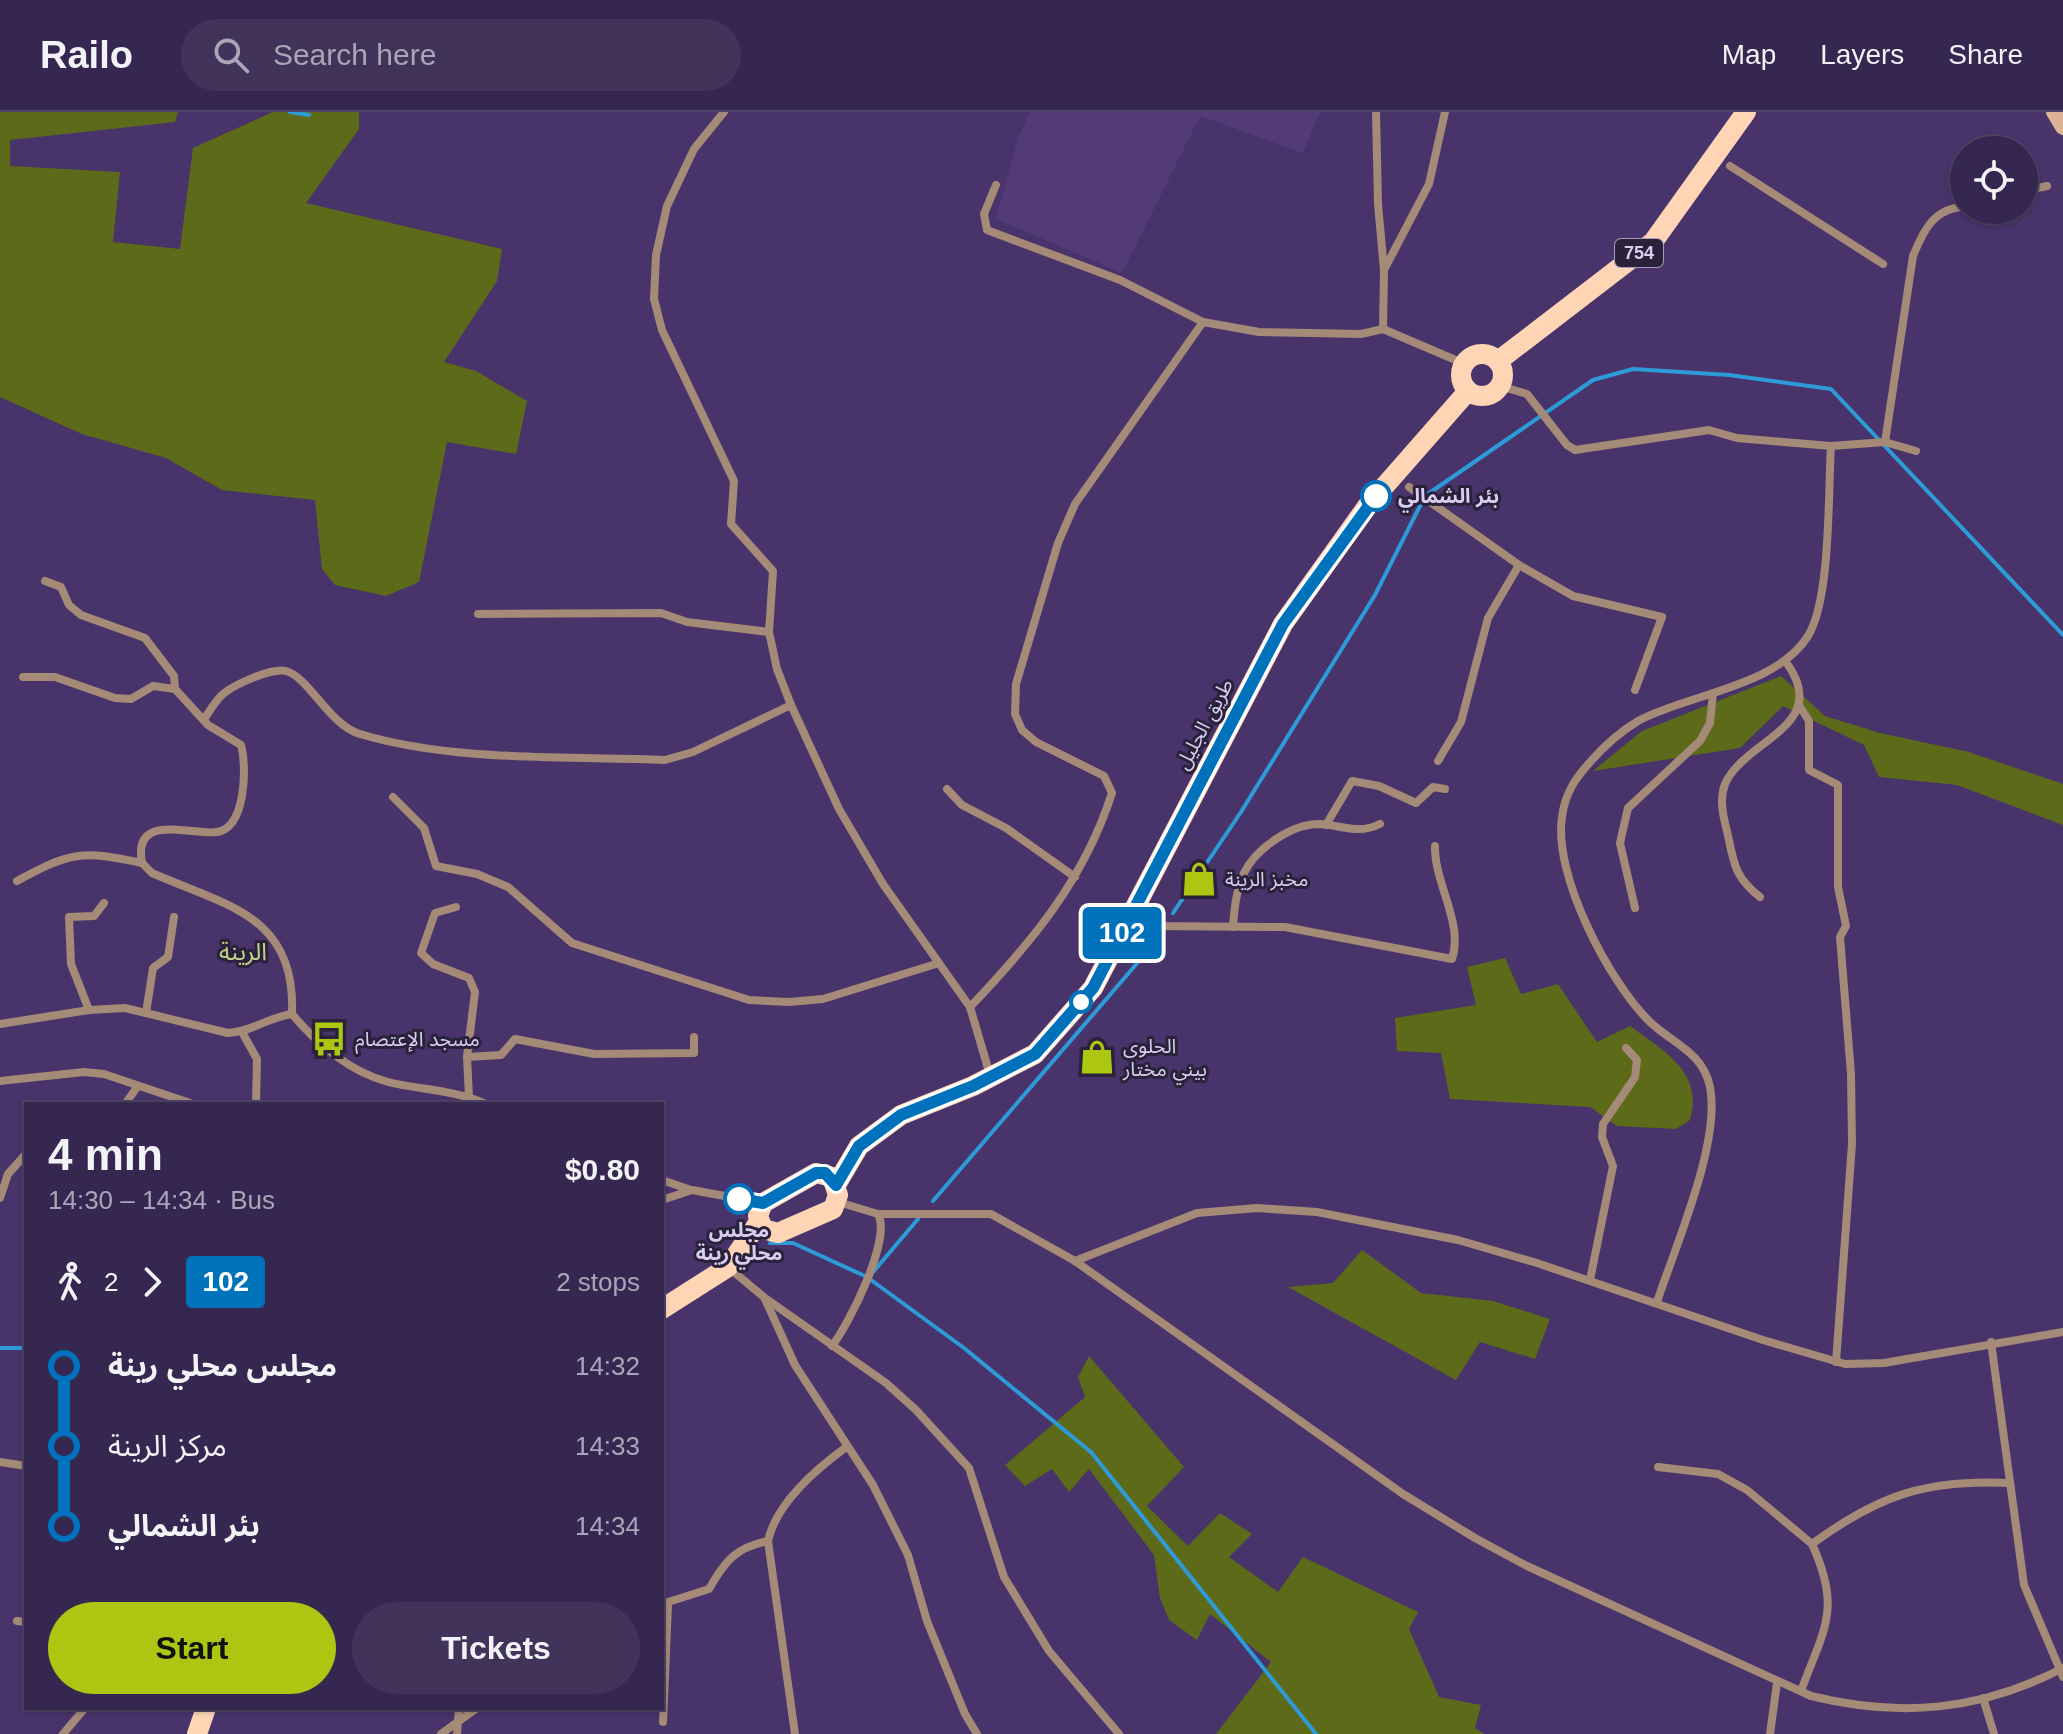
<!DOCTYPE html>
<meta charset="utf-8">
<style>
:root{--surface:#362750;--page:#41335a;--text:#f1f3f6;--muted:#aaa5b7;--line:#504467;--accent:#acc612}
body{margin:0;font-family:Helvetica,"Noto Sans Arabic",sans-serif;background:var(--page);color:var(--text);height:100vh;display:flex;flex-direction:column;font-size:30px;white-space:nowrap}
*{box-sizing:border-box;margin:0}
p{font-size:26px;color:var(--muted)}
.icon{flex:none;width:44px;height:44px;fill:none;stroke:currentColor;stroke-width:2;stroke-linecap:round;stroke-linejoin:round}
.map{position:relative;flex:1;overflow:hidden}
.side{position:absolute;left:24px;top:990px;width:640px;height:608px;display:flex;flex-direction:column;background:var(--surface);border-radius:0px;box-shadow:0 2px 6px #0004,0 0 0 2px var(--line)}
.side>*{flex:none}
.badge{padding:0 16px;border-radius:6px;font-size:28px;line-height:52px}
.fabs{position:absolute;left:1950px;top:24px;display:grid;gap:16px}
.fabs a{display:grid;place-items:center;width:88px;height:88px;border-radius:50%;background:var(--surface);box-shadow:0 2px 6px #0004,0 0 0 2px var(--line);font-size:40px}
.map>.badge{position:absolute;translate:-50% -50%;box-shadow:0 0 0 4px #fff}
.legs{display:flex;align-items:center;gap:12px;height:88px;padding:0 24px;font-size:26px}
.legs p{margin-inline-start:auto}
.summary{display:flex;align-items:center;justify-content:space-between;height:136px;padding:0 24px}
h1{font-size:44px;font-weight:700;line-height:60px}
.action{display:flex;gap:16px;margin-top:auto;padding:16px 24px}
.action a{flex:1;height:92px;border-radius:48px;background:var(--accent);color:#111;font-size:32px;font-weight:700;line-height:92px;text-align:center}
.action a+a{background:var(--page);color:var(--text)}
ul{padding:0 24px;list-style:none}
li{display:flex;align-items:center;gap:28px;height:80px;font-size:30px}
li i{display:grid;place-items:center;width:12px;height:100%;margin:0 10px;background:currentColor}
li i::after{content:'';width:20px;height:20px;margin:-10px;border:6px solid;border-radius:50%;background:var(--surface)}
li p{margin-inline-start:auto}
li:first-child i{background:linear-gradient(#0000 50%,currentColor 0)}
li:last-child i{background:linear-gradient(currentColor 50%,#0000 0)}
header{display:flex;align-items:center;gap:48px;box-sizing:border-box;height:112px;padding:0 40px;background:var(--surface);border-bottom:2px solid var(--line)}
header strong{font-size:38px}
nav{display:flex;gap:44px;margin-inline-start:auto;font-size:28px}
.search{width:560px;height:72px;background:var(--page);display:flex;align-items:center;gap:20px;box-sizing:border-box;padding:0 28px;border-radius:44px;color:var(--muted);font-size:30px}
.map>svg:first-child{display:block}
.built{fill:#523b78}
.green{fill:#5c6a19}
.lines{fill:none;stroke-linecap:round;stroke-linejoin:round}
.stream{stroke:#2e9bd9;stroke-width:4}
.minor{stroke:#a48a77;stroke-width:8}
.secondary{stroke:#dcb395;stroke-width:16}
.primary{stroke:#ffd5b6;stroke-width:20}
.line-1-casing{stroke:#fff;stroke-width:18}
.line-1{stroke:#0072bc;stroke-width:12}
.stop-1-dot{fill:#fff;stroke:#0072bc;stroke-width:4}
.labels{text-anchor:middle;stroke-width:6;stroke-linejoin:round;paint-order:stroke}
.shield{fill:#2a223b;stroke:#a49ab9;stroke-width:2}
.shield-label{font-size:18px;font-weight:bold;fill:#d8ceef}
.stop-label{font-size:20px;font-weight:bold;fill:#d8ceef;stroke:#2a223b;text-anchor:start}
.street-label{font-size:20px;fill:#d8ceef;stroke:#2a223b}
.poi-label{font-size:20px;fill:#d8ceef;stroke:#2a223b;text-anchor:start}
.quarter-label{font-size:24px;fill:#c2d287;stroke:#2a223b}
</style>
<header>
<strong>Railo</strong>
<div class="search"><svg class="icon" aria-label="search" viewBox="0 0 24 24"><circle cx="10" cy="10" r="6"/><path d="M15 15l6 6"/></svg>Search here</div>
<nav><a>Map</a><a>Layers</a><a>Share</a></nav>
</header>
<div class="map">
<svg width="2063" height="1622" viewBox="0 0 2063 1622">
<rect width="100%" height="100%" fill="#48346a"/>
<polygon class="built" points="1030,0 1320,0 1303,41 1200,4 1122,161 996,107 1018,26"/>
<g class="green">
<polygon points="0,0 178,0 175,10 10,28 10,54 120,60 113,130 180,137 193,36 273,0 359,0 359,17 306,91 502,137 497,169 444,250 476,259 527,289 516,342 447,330 419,470 386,484 335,473 322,457 315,388 222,378 166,346 82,322 0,285"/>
<polygon points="1781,564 1825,604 1880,621 1969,640 2063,672 2063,713 1957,673 1879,665 1864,633 1783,594 1740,636 1593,659 1642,619"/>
<path d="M1505 846 1521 882 1558 872 1597 930 1630 914C1664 939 1704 960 1690 1008L1676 1017 1617 1014 1590 995 1450 987 1441 941 1397 939 1395 906 1476 893 1467 855Z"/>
<polygon points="1362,1138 1421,1181 1493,1189 1550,1207 1535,1247 1480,1230 1456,1268 1288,1175 1333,1171"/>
<polygon points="1089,1244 1184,1355 1147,1394 1188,1434 1220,1401 1252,1422 1229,1445 1278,1480 1303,1445 1418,1500 1409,1517 1439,1585 1481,1593 1475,1616 1484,1622 1216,1622 1271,1550 1210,1502 1197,1528 1169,1508 1160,1486 1154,1443 1089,1357 1069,1380 1052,1357 1025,1374 1005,1353 1085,1285 1078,1265"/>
</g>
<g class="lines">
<g class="stream">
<polyline points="290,0 309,3"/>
<polyline points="1173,801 1241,700 1375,483 1425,384 1593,268 1633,257 1729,263 1831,277 2063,523"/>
<polyline points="933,1089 1139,849 1160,818"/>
<polyline points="770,1131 793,1131 867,1165 964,1236 1091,1340 1316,1622"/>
<polyline points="873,1160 918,1107"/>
<polyline points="0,1236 26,1236"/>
</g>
<g class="minor">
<polyline points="724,0 694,37 667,94 656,143 654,187 662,218 734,369 731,412 773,459 769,520"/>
<polyline points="1376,0 1378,92 1384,158 1383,217"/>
<polyline points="1730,54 1883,152"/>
<polyline points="996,73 984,102 987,118 1120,168 1203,210 1259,220 1361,222 1383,217 1465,252"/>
<polyline points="2024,79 2047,74"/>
<polyline points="1384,158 1429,72 1445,0"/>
<polyline points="1500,274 1527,282 1567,333 1575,338 1709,318 1737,326 1831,334 1885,330 1916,339"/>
<path d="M1885 330 1913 144C1923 119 1934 96 1964 95"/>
<polyline points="1409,375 1519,453 1573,484 1662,505 1635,578"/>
<polyline points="45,469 61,475 69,493 81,503 145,526 174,564 175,577"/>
<polyline points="478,502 661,501 687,510 769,520 777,557 791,593"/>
<polyline points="1799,593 1809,609 1809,658 1838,673 1838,775 1846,814 1840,825 1851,962 1852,1032 1836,1250"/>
<path d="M205 606C210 598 216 588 223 582 235 572 271 556 286 559 309 565 329 613 360 622 453 650 567 644 665 648L693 640 791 593 839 697 883 772 970 895 990 963"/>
<polyline points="1438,649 1461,610 1488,506 1519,453"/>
<polyline points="947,677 962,693 1006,716 1075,765"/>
<polyline points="393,685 424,716 436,754 477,762 508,775 572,831 749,888 789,890 823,887 939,851"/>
<polyline points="1326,713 1352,669 1379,674 1416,691 1433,675 1445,677"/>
<path d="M17 769C70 740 82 738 142 751"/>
<path d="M1760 785C1738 768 1734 755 1729 728 1725 710 1718 690 1725 672 1745 627 1833 614 1786 550"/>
<polyline points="456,795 435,801 421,841 433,852 469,866 475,880 467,945 469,985"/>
<polyline points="1635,796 1620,731 1628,696 1700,629 1710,611 1713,581"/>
<path d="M1130 807 1150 814 1285 815 1452 847C1464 811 1434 771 1435 734"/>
<path d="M1233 815C1234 797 1236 778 1244 761 1256 736 1292 712 1319 712 1342 713 1357 723 1380 712"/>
<path d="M970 895C1032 830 1084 768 1112 681L1104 664 1036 630 1022 618 1015 602 1016 572 1058 431 1075 392 1203 210"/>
<polyline points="89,898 71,852 69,805 94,804 104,791"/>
<polyline points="146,901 153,856 168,845 174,805"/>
<path d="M292 902C316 931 350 960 388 970 421 978 455 978 486 992"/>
<path d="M0 912 89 898 125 896 228 921C251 920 269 905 292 902 296 803 227 794 152 761L142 751C132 699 193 724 217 720 246 716 247 654 241 633L208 613 175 577 153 574 131 587 115 586 55 565H23"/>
<polyline points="242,920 257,947 256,992"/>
<polyline points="467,945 501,943 515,927 594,942 694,941 694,925"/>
<polyline points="0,969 84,960 104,962 193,992"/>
<polyline points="125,992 138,974"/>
<polyline points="662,1068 691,1078"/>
<polyline points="0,1086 8,1062 26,1042"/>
<polyline points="662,1088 692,1078 763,1091"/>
<path d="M838 1090 878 1102H991L1075 1149 1403 1382 1475 1426 1527 1454 1811 1584C1900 1606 1980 1599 2063 1556"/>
<polyline points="1075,1149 1197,1101 1257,1096 1317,1100 1458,1128 1537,1151 1763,1228 1845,1252 1884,1251 2063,1220"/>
<polyline points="729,1156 765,1186 886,1271 916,1298 969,1356 1004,1465 1049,1539 1119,1622"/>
<polyline points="1590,1168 1613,1054 1602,1025 1603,1012 1635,965 1637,948 1626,936"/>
<polyline points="765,1187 795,1253 873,1373 908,1443 927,1509 965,1602 977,1622"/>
<path d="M1657 1190C1675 1135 1721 1031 1710 975 1703 940 1672 931 1650 910 1609 870 1553 763 1562 705 1565 681 1576 665 1592 648 1606 632 1620 620 1638 609 1688 582 1776 575 1808 524 1831 487 1828 380 1831 334"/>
<polyline points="1991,1230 2024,1473 2063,1565"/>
<path d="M832 1234C849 1212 892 1127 878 1102"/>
<polyline points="0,1350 26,1354"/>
<polyline points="1658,1355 1718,1362 1747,1378 1812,1432"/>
<path d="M662 1492 709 1477C725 1449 736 1435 768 1429"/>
<polyline points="17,1509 26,1510"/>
<path d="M1801 1579C1824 1516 1842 1498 1812 1432 1879 1383 1926 1367 2010 1371"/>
<polyline points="1983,1586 1994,1622"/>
<polyline points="663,1610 668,1492"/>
<polyline points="63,1622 85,1596"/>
<polyline points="441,1622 477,1596"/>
<polyline points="457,1622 459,1596"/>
<path d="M795 1622 768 1429C776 1392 815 1358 845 1336"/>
<polyline points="1770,1622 1777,1571"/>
</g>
<polyline class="secondary" points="2054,0 2063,15"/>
<g class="primary">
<circle cx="1482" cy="263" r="21"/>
<polyline points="1498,249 1653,130 1746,0"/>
<polygon points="816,1061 832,1065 838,1083 833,1097 778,1121 763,1117 758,1104 763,1091"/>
<polyline points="836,1073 859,1034 901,1003 973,974 1035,942 1093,876 1283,512 1368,393 1468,279"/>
<polyline points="662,1197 728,1155 759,1110"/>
<polyline points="197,1622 206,1596"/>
</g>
</g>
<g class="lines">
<g class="line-1-casing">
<polyline id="line-1" points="739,1087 763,1091 816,1061 825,1061 836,1073 859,1034 901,1003 973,974 1035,942 1093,876 1283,512 1376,384"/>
</g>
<use href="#line-1" class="line-1"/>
</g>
<defs>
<g id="shop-bare" transform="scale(2.76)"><path d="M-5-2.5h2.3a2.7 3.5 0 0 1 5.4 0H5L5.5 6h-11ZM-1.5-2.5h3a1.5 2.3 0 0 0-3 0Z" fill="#acc612" stroke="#2a223b" stroke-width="2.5" paint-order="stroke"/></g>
<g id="bus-bare" transform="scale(2.76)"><path d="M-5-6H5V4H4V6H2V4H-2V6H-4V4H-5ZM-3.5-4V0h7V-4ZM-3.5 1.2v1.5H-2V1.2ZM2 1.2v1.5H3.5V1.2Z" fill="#acc612" stroke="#2a223b" stroke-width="2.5" paint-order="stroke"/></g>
</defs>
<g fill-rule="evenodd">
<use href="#shop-bare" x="1199" y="767"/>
<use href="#bus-bare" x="329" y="927"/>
<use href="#shop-bare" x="1097" y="945"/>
</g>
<g class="stop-1-dot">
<circle cx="1376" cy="384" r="14"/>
<circle cx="1081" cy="890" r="10"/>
<circle cx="739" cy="1087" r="14"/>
</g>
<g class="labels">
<rect class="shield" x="1615" y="127" width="48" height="28" rx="6"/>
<g class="shield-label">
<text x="1639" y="147">754</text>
</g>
<g class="stop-label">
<text x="1398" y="391">بئر الشمالي</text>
<text x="739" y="1125" text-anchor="middle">مجلس<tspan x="739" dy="23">محلي رينة</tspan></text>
</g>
<g class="street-label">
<text transform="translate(1204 612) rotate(-62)" y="7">طريق الجليل</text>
</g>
<g class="poi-label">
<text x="1225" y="774">مخبز الرينة</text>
<text x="355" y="934">مسجد الإعتصام</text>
<text x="1123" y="941">الحلوى<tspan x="1123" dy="23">بيني مختار</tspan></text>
</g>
<g class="quarter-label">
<text x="243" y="848">الرينة</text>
</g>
</g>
</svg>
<div class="fabs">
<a><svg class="icon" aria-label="locate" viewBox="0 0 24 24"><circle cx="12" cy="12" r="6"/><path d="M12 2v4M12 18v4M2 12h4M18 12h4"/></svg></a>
</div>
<b class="badge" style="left:1122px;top:821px;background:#0072bc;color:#fff">102</b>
<section class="side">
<div class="summary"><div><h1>4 min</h1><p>14:30 – 14:34 · Bus</p></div><b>$0.80</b></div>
<div class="legs"><svg class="icon" aria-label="walk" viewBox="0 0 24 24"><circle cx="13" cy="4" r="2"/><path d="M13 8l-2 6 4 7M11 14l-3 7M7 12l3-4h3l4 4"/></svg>2<svg class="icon" aria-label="forward" viewBox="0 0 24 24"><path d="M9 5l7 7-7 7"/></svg><b class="badge" style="background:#0072bc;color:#fff">102</b><p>2 stops</p></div>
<ul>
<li><i style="color:#0072bc"></i><b>مجلس محلي رينة</b><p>14:32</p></li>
<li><i style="color:#0072bc"></i><span>مركز الرينة</span><p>14:33</p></li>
<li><i style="color:#0072bc"></i><b>بئر الشمالي</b><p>14:34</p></li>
</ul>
<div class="action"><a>Start</a><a>Tickets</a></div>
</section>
</div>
